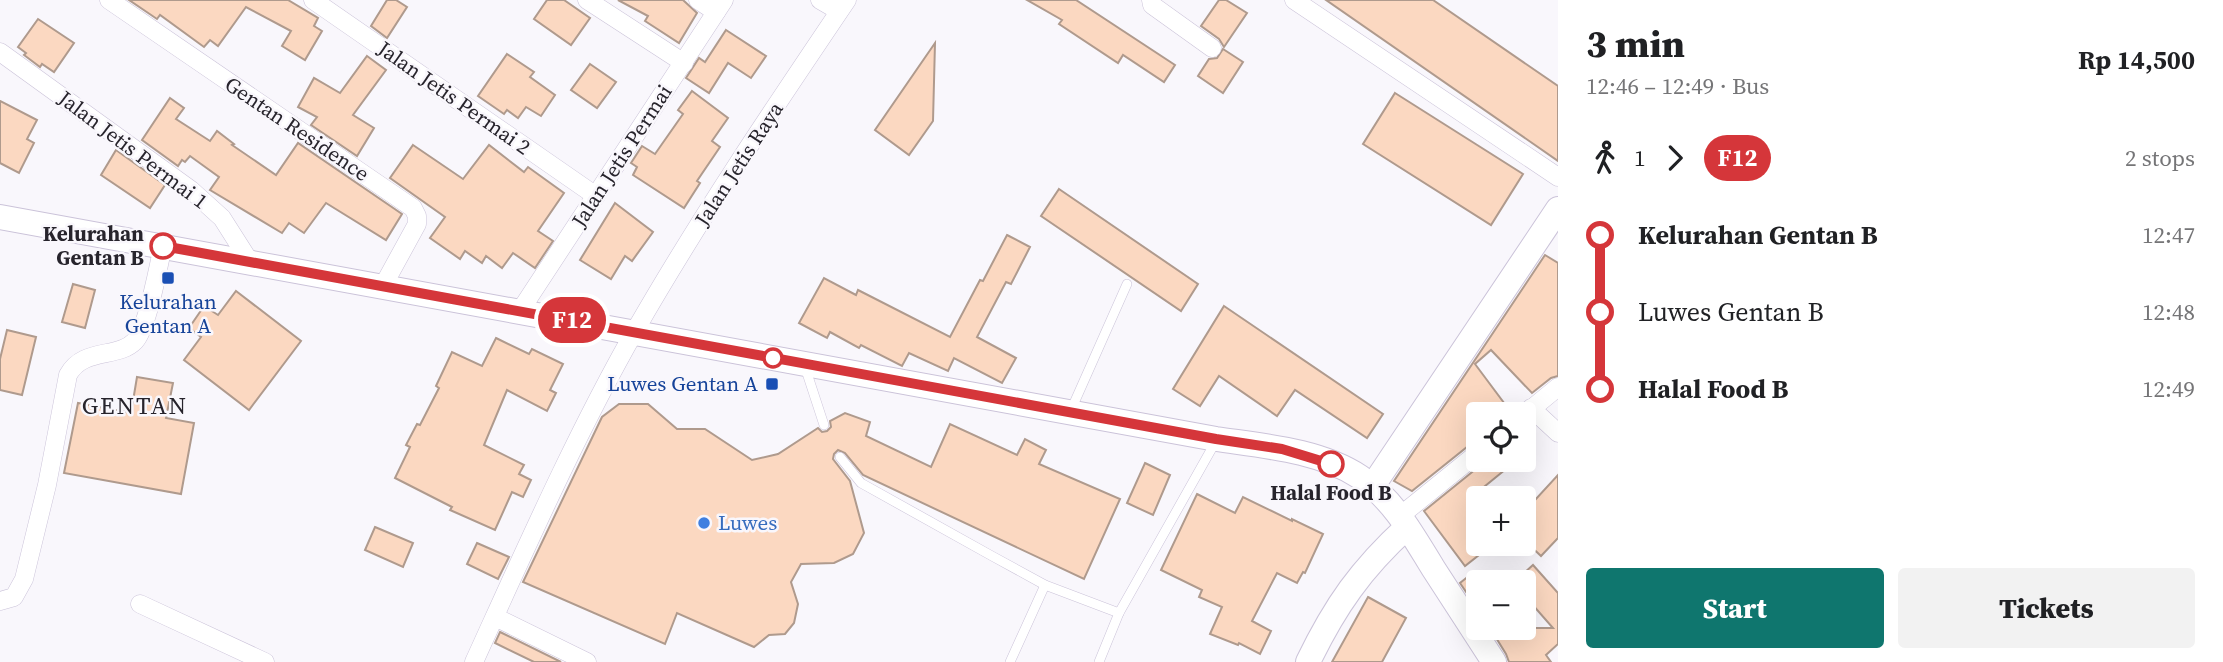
<!DOCTYPE html>
<meta charset="utf-8">
<style>
:root{--surface:#fff;--page:#f2f2f2;--text:#202124;--muted:#757577;--accent:#0f766e}
body{margin:0;font-family:"Source Serif 4",serif;background:var(--page);color:var(--text);height:100vh;display:flex;flex-direction:column;font-size:26px;white-space:nowrap}
*{box-sizing:border-box;margin:0}
p{font-size:23px;color:var(--muted)}
.icon{flex:none;width:38px;height:38px;fill:none;stroke:currentColor;stroke-width:2;stroke-linecap:round;stroke-linejoin:round}
.map{position:relative;flex:1;overflow:hidden}
.sheet{display:flex;flex-direction:column;background:var(--surface);width:665px}
.sheet>*{flex:none}
.badge{padding:0 14px;border-radius:23px;font-size:24px;line-height:46px}
.tools{position:absolute;left:1466px;top:402px;display:grid;gap:14px}
.tools a{display:grid;place-items:center;width:70px;height:70px;border-radius:7px;background:var(--surface);box-shadow:0 7px 28px #0002;font-size:35px}
.map>.badge{position:absolute;translate:-50% -50%;box-shadow:0 0 0 4px #fff}
.legs{display:flex;align-items:center;gap:10px;height:77px;padding:0 28px;font-size:23px}
.legs p{margin-inline-start:auto}
.overview{display:flex;align-items:center;justify-content:space-between;height:119px;padding:0 28px}
h1{font-size:38px;font-weight:800;line-height:52px}
.button{display:flex;gap:14px;margin-top:auto;padding:14px 28px}
.button a{flex:1;height:80px;border-radius:7px;background:var(--accent);color:#fff;font-size:28px;font-weight:800;line-height:80px;text-align:center}
.button a+a{background:var(--page);color:var(--text)}
ul{padding:0 28px;list-style:none}
li{display:flex;align-items:center;gap:24px;height:77px;font-size:26px}
li i{display:grid;place-items:center;width:10px;height:100%;margin:0 9px;background:currentColor}
li i::after{content:'';width:18px;height:18px;margin:-9px;border:5px solid;border-radius:50%;background:var(--surface)}
li p{margin-inline-start:auto}
li:first-child i{background:linear-gradient(#0000 50%,currentColor 0)}
li:last-child i{background:linear-gradient(currentColor 50%,#0000 0)}
main{display:flex;flex:1;min-height:0}
.map>svg:first-child{display:block}
.building{fill:#fbd8c1;stroke:#af9a8d;stroke-width:2}
.lines{fill:none;stroke-linecap:round;stroke-linejoin:round}
.lane-casing{stroke:#cbc3d9;stroke-width:10}
.street-casing{stroke:#cbc3d9;stroke-width:19}
.secondary-casing{stroke:#cbc3d9;stroke-width:26}
.lane{stroke:#fff;stroke-width:9}
.street{stroke:#fff;stroke-width:18}
.secondary{stroke:#fff;stroke-width:24}
.line-1-casing{stroke:#fff;stroke-width:16}
.line-1{stroke:#d5363a;stroke-width:10}
.stop-1-dot{fill:#fff;stroke:#d5363a;stroke-width:3.5}
.transit-dot{fill:#1a4fb4;stroke:#f9f7fc;stroke-width:2.5}
.shop-dot{fill:#3f7fe0;stroke:#f9f7fc;stroke-width:2.5}
.labels{text-anchor:middle;stroke-width:5;stroke-linejoin:round;paint-order:stroke}
.street-label{font-size:21px;fill:#27242c;stroke:#f9f7fc}
.stop-label{font-size:21px;font-weight:bold;fill:#27242c;stroke:#f9f7fc;text-anchor:end}
.transit-label{font-size:21px;fill:#164399;stroke:#f9f7fc}
.shop-label{font-size:21px;fill:#366cbe;stroke:#f9f7fc;text-anchor:start}
.quarter-label{font-size:24px;letter-spacing:2px;fill:#27242c;stroke:#f9f7fc}
</style>
<main>
<div class="map">
<svg width="1558" height="662" viewBox="0 0 1558 662">
<rect width="100%" height="100%" fill="#f9f7fc"/>
<g class="building">
<polygon points="129,0 288,0 318,18 314,26 322,31 305,60 282,46 291,31 246,7 218,46 210,40 204,47 160,15 157,19"/>
<polygon points="387,0 396,0 407,7 387,38 371,26"/>
<polygon points="547,0 564,0 590,18 571,45 534,19"/>
<polygon points="618,0 683,0 697,13 679,43 645,21 648,16"/>
<polygon points="1027,0 1076,0 1175,65 1164,82 1123,55 1118,63 1059,24 1062,20"/>
<polygon points="1219,0 1226,0 1247,13 1224,47 1219,39 1201,26"/>
<polygon points="1326,0 1433,0 1558,86 1558,161"/>
<polygon points="38,19 74,43 54,72 42,64 40,67 24,55 26,53 18,47"/>
<polygon points="726,30 766,56 751,78 728,63 709,93 686,78 699,58 705,62"/>
<polygon points="935,43 933,121 909,155 875,130"/>
<polygon points="1223,49 1243,62 1223,93 1198,76 1209,59 1217,58"/>
<polygon points="507,54 534,72 530,77 555,95 541,116 526,107 518,118 507,110 504,114 478,96"/>
<polygon points="367,56 386,70 353,115 374,128 357,156 311,125 317,117 298,107 314,78 340,93"/>
<polygon points="590,64 616,82 597,108 571,90"/>
<polygon points="692,91 728,118 712,141 720,147 697,181 700,183 684,208 633,175 637,167 631,163 642,146 655,154 683,114 678,110"/>
<polygon points="1395,93 1523,174 1491,225 1363,144"/>
<polygon points="170,98 184,108 176,119 210,141 217,131 234,144 232,145 276,175 298,143 402,214 386,240 326,203 304,233 289,223 282,233 210,190 219,177 190,156 185,162 182,160 178,166 142,140"/>
<polygon points="0,101 37,120 27,139 34,143 19,173 0,163"/>
<polygon points="413,145 463,179 489,145 524,172 528,167 564,193 538,231 553,241 535,268 513,253 502,268 486,256 482,263 465,251 460,259 430,238 445,217 390,178"/>
<polygon points="116,150 165,185 150,208 101,175"/>
<polygon points="1059,189 1198,284 1181,311 1041,216"/>
<polygon points="615,203 653,232 632,261 625,256 611,279 580,260"/>
<polygon points="1007,235 1030,247 1011,284 1006,282 977,337 1016,358 1002,383 954,358 948,371 909,353 902,366 861,345 859,348 830,332 827,338 799,323 824,278 856,295 858,290 950,337 980,280 983,281"/>
<polygon points="1545,255 1558,263 1558,376 1551,378 1532,393 1491,350 1475,364 1513,415 1479,415 1479,441 1472,443 1412,491 1394,481"/>
<polygon points="73,284 95,290 85,328 62,322"/>
<polygon points="236,291 301,341 249,410 184,360 201,337 189,328 204,306 218,315"/>
<polygon points="1224,306 1383,414 1367,438 1295,390 1277,416 1219,376 1200,406 1173,389"/>
<polygon points="7,330 36,337 22,395 0,390 0,359"/>
<polygon points="496,338 529,354 532,349 563,364 550,390 556,393 547,411 507,390 484,445 524,465 519,474 531,480 523,497 512,492 495,530 450,510 452,507 395,478 410,447 406,445 417,424 420,425 439,388 436,386 452,352 482,366"/>
<polygon points="137,377 173,383 166,418 194,423 181,494 64,473 78,403 131,413"/>
<polygon points="619,404 648,404 677,429 705,429 752,460 778,454 818,428 822,432 827,431 831,427 830,421 845,413 870,422 866,436 931,467 950,424 1017,455 1025,439 1046,450 1039,464 1120,499 1084,579 863,475 845,453 838,450 834,454 833,459 850,481 864,533 853,554 834,563 801,564 791,582 798,604 794,623 785,634 769,635 754,647 677,613 665,644 523,582 602,417"/>
<polygon points="1487,460 1517,460 1479,491 1479,555 1465,566 1424,511"/>
<polygon points="1145,463 1170,475 1153,515 1127,503"/>
<polygon points="1558,475 1558,538 1541,556 1524,540 1524,512"/>
<polygon points="1197,494 1235,513 1243,497 1292,521 1292,519 1323,534 1305,573 1303,572 1297,583 1277,573 1252,621 1271,631 1260,654 1239,643 1238,645 1210,634 1222,607 1199,597 1202,590 1161,570"/>
<polygon points="375,527 413,543 403,567 365,550"/>
<polygon points="477,543 509,557 498,579 467,564"/>
<polygon points="1533,565 1558,593 1558,644 1546,655 1551,662 1509,662 1506,654 1490,628 1553,628 1524,595 1524,573"/>
<polygon points="1470,575 1479,585 1479,611 1460,583"/>
<polygon points="1368,597 1406,618 1382,662 1332,662"/>
<polygon points="500,632 561,662 534,662 495,643"/>
</g>
<g class="lines">
<g class="lane-casing">
<g id="lane">
<polyline points="805,367 824,425"/>
<polyline points="1071,410 1127,284"/>
<polyline points="840,457 861,483 992,556 1045,585 1119,613 1216,441"/>
<polyline points="1010,662 1045,585"/>
<polyline points="1099,662 1119,613"/>
</g>
</g>
<g class="street-casing">
<g id="street">
<polyline points="109,0 413,208 417,216 417,224 383,286"/>
<polyline points="313,0 596,196"/>
<polyline points="587,0 684,63"/>
<polyline points="698,0 716,12"/>
<polyline points="820,0 839,11"/>
<polyline points="1151,0 1152,5 1212,48"/>
<polyline points="1294,0 1558,177"/>
<polyline points="0,52 191,190 222,218 250,262"/>
<polyline points="520,311 724,0"/>
<polyline points="1531,408 1558,433"/>
<polyline points="1524,415 1558,387"/>
<polyline points="1400,516 1479,452"/>
<path d="M0 601 14 597 24 579 47 485 68 375C83 347 118 359 135 341 148 327 158 267 163 246"/>
<polyline points="140,604 265,662"/>
<polyline points="495,617 587,662"/>
<path d="M474 662C525 550 575 436 636 329 701 216 774 108 847 0"/>
</g>
</g>
<g class="secondary-casing">
<g id="secondary">
<path d="M0 217 1216 439C1263 446 1319 450 1360 477 1394 500 1412 534 1433 568 1453 599 1474 631 1494 662"/>
<polyline points="1372,487 1558,209"/>
<path d="M1308 662C1335 606 1361 569 1407 527"/>
</g>
</g>
<use href="#lane" class="lane"/>
<use href="#street" class="street"/>
<use href="#secondary" class="secondary"/>
</g>
<g class="lines">
<g class="line-1-casing">
<polyline id="line-1" points="163,246 1216,439 1282,449 1331,464"/>
</g>
<use href="#line-1" class="line-1"/>
</g>
<g class="stop-1-dot">
<circle cx="163" cy="246" r="12"/>
<circle cx="773" cy="358" r="9"/>
<circle cx="1331" cy="464" r="12"/>
</g>
<g class="transit-dot">
<rect x="161" y="271" width="14" height="14" rx="3.5"/>
<rect x="765" y="377" width="14" height="14" rx="3.5"/>
</g>
<circle class="shop-dot" cx="704" cy="523" r="7"/>
<g class="labels">
<g class="street-label">
<text transform="translate(454 98) rotate(35)" y="7">Jalan Jetis Permai 2</text>
<text transform="translate(297 129) rotate(34)" y="7">Gentan Residence</text>
<text transform="translate(133 150) rotate(37)" y="7">Jalan Jetis Permai 1</text>
<text transform="translate(622 156) rotate(-57)" y="7">Jalan Jetis Permai</text>
<text transform="translate(739 164) rotate(-57)" y="7">Jalan Jetis Raya</text>
</g>
<g class="stop-label">
<text x="144" y="241">Kelurahan<tspan x="144" dy="24">Gentan B</tspan></text>
<text x="1331" y="500" text-anchor="middle">Halal Food B</text>
</g>
<g class="transit-label">
<text x="168" y="309">Kelurahan<tspan x="168" dy="24">Gentan A</tspan></text>
<text x="758" y="391" text-anchor="end">Luwes Gentan A</text>
</g>
<g class="shop-label">
<text x="718" y="530">Luwes</text>
</g>
<g class="quarter-label">
<text x="135" y="414">GENTAN</text>
</g>
</g>
</svg>
<div class="tools">
<a><svg class="icon" aria-label="locate" viewBox="0 0 24 24"><circle cx="12" cy="12" r="6"/><path d="M12 2v4M12 18v4M2 12h4M18 12h4"/></svg></a>
<a>+</a>
<a>−</a>
</div>
<b class="badge" style="left:572px;top:320px;background:#d5363a;color:#fff">F12</b>
</div>
<section class="sheet">
<div class="overview"><div><h1>3 min</h1><p>12:46 – 12:49 · Bus</p></div><b>Rp 14,500</b></div>
<div class="legs"><svg class="icon" aria-label="walk" viewBox="0 0 24 24"><circle cx="13" cy="4" r="2"/><path d="M13 8l-2 6 4 7M11 14l-3 7M7 12l3-4h3l4 4"/></svg>1<svg class="icon" aria-label="forward" viewBox="0 0 24 24"><path d="M9 5l7 7-7 7"/></svg><b class="badge" style="background:#d5363a;color:#fff">F12</b><p>2 stops</p></div>
<ul>
<li><i style="color:#d5363a"></i><b>Kelurahan Gentan B</b><p>12:47</p></li>
<li><i style="color:#d5363a"></i><span>Luwes Gentan B</span><p>12:48</p></li>
<li><i style="color:#d5363a"></i><b>Halal Food B</b><p>12:49</p></li>
</ul>
<div class="button"><a>Start</a><a>Tickets</a></div>
</section>
</main>
